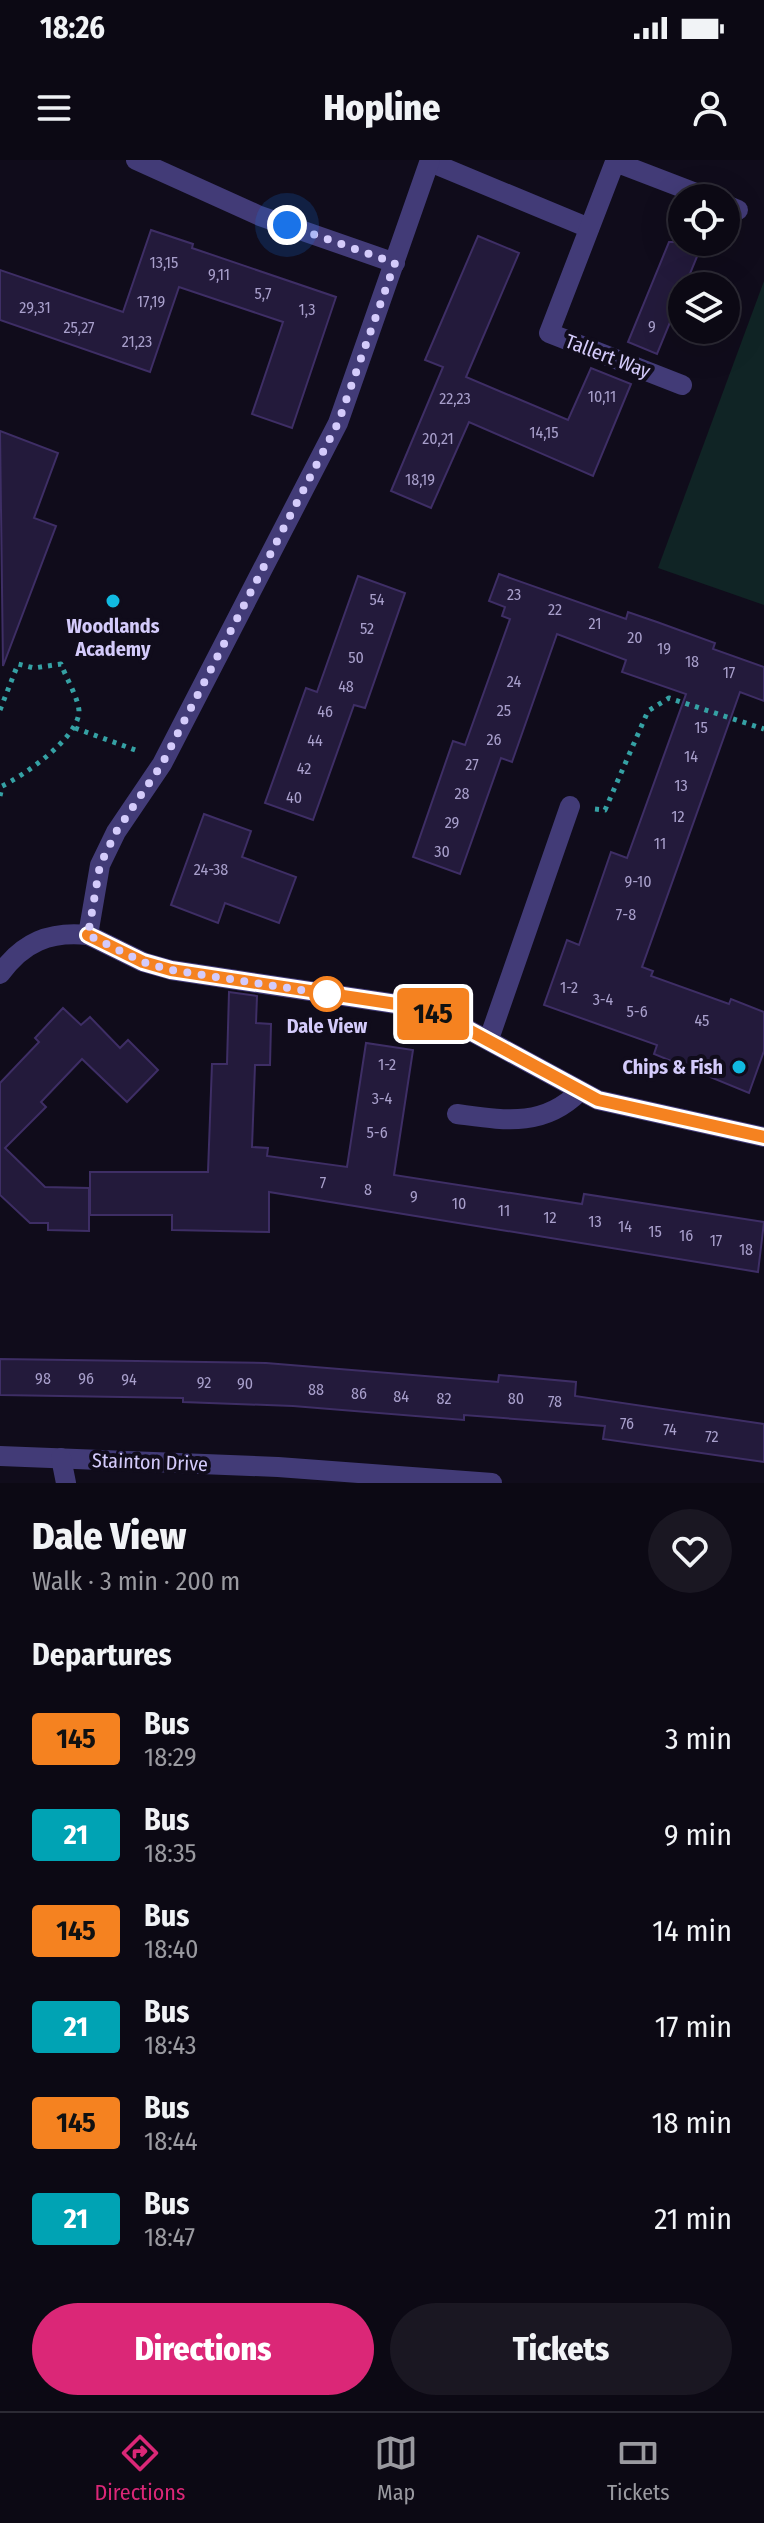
<!DOCTYPE html>
<meta charset="utf-8">
<style>
:root{--surface:#0c0914;--page:#1a1722;--text:#f1f3f6;--muted:#9a9aa0;--line:#2c2a34;--accent:#db2777}
body{margin:0;font-family:"Fira Sans Condensed",sans-serif;background:var(--page);color:var(--text);height:100vh;display:flex;flex-direction:column;font-size:30px;white-space:nowrap}
*{box-sizing:border-box;margin:0}
p{font-size:26px;color:var(--muted)}
.icon{flex:none;width:44px;height:44px;fill:none;stroke:currentColor;stroke-width:2;stroke-linecap:round;stroke-linejoin:round}
.map{position:relative;height:1323px;overflow:hidden}
.panel{display:flex;flex-direction:column;background:var(--surface);flex:1}
.panel>*{flex:none}
.badge{padding:0 16px;border-radius:6px;font-size:28px;line-height:52px}
.fabs{position:absolute;left:668px;top:24px;display:grid;gap:16px}
.fabs a{display:grid;place-items:center;width:72px;height:72px;border-radius:50%;background:var(--surface);box-shadow:0 8px 32px #0002,0 0 0 2px var(--line);font-size:40px}
.you{position:absolute;width:40px;height:40px;margin:-20px;border:6px solid #fff;border-radius:50%;background:#1a73e8;box-shadow:0 0 0 12px #1a73e833}
.map>.badge{position:absolute;translate:-50% -50%;box-shadow:0 0 0 4px #fff}
h2{padding:0 32px;font-size:30px;line-height:72px}
.round{display:grid;place-items:center;flex:none;width:84px;height:84px;border-radius:42px;background:var(--page)}
.overview{display:flex;align-items:center;justify-content:space-between;height:136px;padding:0 32px}
h1{font-size:38px;font-weight:800;line-height:60px}
.action{display:flex;gap:16px;margin-top:auto;padding:16px 32px}
.action a{flex:1;height:92px;border-radius:48px;background:var(--accent);color:#fff;font-size:32px;font-weight:800;line-height:92px;text-align:center}
.action a+a{background:var(--page);color:var(--text)}
ul{padding:0;list-style:none}
li{display:flex;align-items:center;gap:24px;height:96px;padding:0 32px}
li div{flex:1}
li b{display:block;font-size:30px}
li em{font-style:normal}
li .badge{min-width:88px;font-weight:700;text-align:center}
.status{display:flex;justify-content:space-between;align-items:center;height:56px;padding:0 40px;background:var(--surface);direction:ltr}
.status svg{height:22px;fill:currentColor}
header{display:flex;justify-content:space-between;align-items:center;height:104px;padding:0 32px;background:var(--surface);font-size:36px;font-weight:800}
.tab-bar{display:flex;justify-content:space-around;align-items:center;height:112px;border-top:2px solid var(--line);background:var(--surface);font-size:22px;color:var(--muted)}
.tab-bar a{display:grid;justify-items:center;gap:4px}
.tab-bar .on{color:var(--accent)}
.map>svg:first-child{display:block}
.green{fill:#102425}
.building{fill:#231a3b;stroke:#3e2e65;stroke-width:2}
.lines{fill:none;stroke-linecap:round;stroke-linejoin:round}
.path{stroke:#35a1a4;stroke-width:5;stroke-dasharray:4 6;stroke-linecap:butt}
.minor{stroke:#423b77;stroke-width:20}
.line-casing{stroke:#fff;stroke-width:18}
.line{stroke:#f58220;stroke-width:12}
.walk{stroke:#d4cbfb;stroke-width:8;stroke-dasharray:0 14.4}
.poi-dot{fill:#11bae1;stroke:#100c1b;stroke-width:3}
.stop-dot{fill:#fff;stroke:#f58220;stroke-width:4}
.labels{text-anchor:middle;stroke-width:8;stroke-linejoin:round;paint-order:stroke}
.number-label{font-size:16px;fill:#a89fcb}
.street-label{font-size:20px;fill:#d4cbfb;stroke:#100c1b}
.poi-label{font-size:20px;font-weight:bold;fill:#d4cbfb;stroke:#100c1b}
.stop-label{font-size:20px;font-weight:bold;fill:#d4cbfb;stroke:#100c1b}
</style>
<div class="status"><b>18:26</b><svg viewBox="0 0 49 12"><path d="M0 12V9h3v3zM5 12V6h3v6zM10 12V3h3v9zM15 12V0h3v12zM26 1h20v11H26zM47 4h2v5h-2z"/></svg></div>
<header><svg class="icon" aria-label="menu" viewBox="0 0 24 24"><path d="M4 6h16M4 12h16M4 18h16"/></svg>Hopline<svg class="icon" aria-label="person" viewBox="0 0 24 24"><circle cx="12" cy="8" r="4"/><path d="M4 21q1-7 8-7t8 7"/></svg></header>
<div class="map">
<svg width="764" height="1323" viewBox="0 0 764 1323">
<rect width="100%" height="100%" fill="#100c1b"/>
<polygon class="green" points="764,121 764,445 658,408"/>
<g class="building">
<polygon points="151,70 193,84 192,88 336,137 292,268 252,254 283,162 179,127 150,212 0,160 0,110 123,152"/>
<polygon points="478,76 519,93 466,217 568,260 591,208 631,224 593,316 469,262 431,348 391,331 443,207 425,200"/>
<polygon points="669,82 703,82 657,194 628,182"/>
<polygon points="0,271 58,293 34,358 56,366 3,506"/>
<polygon points="499,414 626,459 628,452 657,462 715,483 713,489 764,507 764,541 740,532 642,807 653,811 651,816 729,844 731,839 764,852 764,891 749,933 654,894 657,885 544,845 567,780 579,785 611,692 627,698 686,534 622,512 626,500 557,474 512,602 501,598 460,714 413,697 453,581 465,585 510,459 502,456 505,447 489,441"/>
<polygon points="358,416 405,433 365,548 354,545 313,660 265,643 306,528 317,532"/>
<polygon points="204,654 251,671 242,697 296,717 279,763 225,743 218,763 171,745"/>
<polygon points="229,832 257,836 256,863 271,864 270,905 255,905 252,987 268,988 267,996 347,1007 366,883 413,890 394,1015 582,1044 584,1034 764,1062 758,1112 269,1032 269,1072 172,1070 172,1055 90,1055 90,1012 208,1012 212,904 227,904"/>
<polygon points="63,848 81,865 90,857 120,888 128,880 158,910 127,942 82,899 41,942 46,947 5,988 45,1027 89,1028 89,1071 48,1070 48,1063 30,1063 0,1035 0,923 39,882 35,878"/>
<polygon points="0,1199 266,1203 498,1222 499,1215 576,1222 575,1236 764,1264 764,1302 603,1279 605,1266 464,1255 464,1260 293,1246 183,1242 183,1238 0,1235"/>
</g>
<g class="lines">
<g class="path">
<path d="M0 550 18 504 34 508 61 504C66 518 78 537 79 551 79 578 22 617 0 627"/>
<polyline points="75,568 138,591"/>
<polyline points="0,636 2,627"/>
<polyline points="595,649 605,650 648,551 669,538 764,569"/>
</g>
<g class="minor">
<polyline points="136,0 260,56 395,103"/>
<polyline points="430,2 589,68"/>
<polyline points="726,45 738,50"/>
<polyline points="682,225 549,173 615,2 709,38"/>
<polyline points="88,775 143,802 171,810 403,845 450,860 598,940 764,977"/>
<path d="M0 814C23 782 50 771 88 775L100 705 116 672 162 604 338 263 430 0"/>
<polyline points="489,879 570,646"/>
<path d="M457 954C503 960 543 968 579 932"/>
<polyline points="0,1296 278,1307 492,1323"/>
<polyline points="61,1298 66,1323"/>
</g>
</g>
<g class="lines">
<g class="line-casing">
<polyline id="line" points="88,775 143,802 171,810 403,845 450,860 598,940 764,977"/>
</g>
<use href="#line" class="line"/>
<polyline class="walk" points="287,65 395,103 338,263 162,604 116,672 100,705 88,775 143,802 171,810 327,834"/>
</g>
<g class="poi-dot">
<circle cx="113" cy="441" r="8"/>
<circle cx="739" cy="907" r="8"/>
</g>
<circle class="stop-dot" cx="327" cy="834" r="16"/>
<g class="labels">
<g class="number-label">
<text x="164" y="108">13,15</text>
<text x="219" y="120">9,11</text>
<text x="263" y="139">5,7</text>
<text x="151" y="147">17,19</text>
<text x="35" y="153">29,31</text>
<text x="307" y="155">1,3</text>
<text x="652" y="172">9</text>
<text x="79" y="173">25,27</text>
<text x="137" y="187">21,23</text>
<text x="602" y="242">10,11</text>
<text x="455" y="244">22,23</text>
<text x="544" y="278">14,15</text>
<text x="438" y="284">20,21</text>
<text x="420" y="325">18,19</text>
<text x="514" y="440">23</text>
<text x="377" y="445">54</text>
<text x="555" y="455">22</text>
<text x="595" y="469">21</text>
<text x="367" y="474">52</text>
<text x="635" y="483">20</text>
<text x="664" y="494">19</text>
<text x="356" y="503">50</text>
<text x="692" y="507">18</text>
<text x="729" y="518">17</text>
<text x="514" y="527">24</text>
<text x="346" y="532">48</text>
<text x="504" y="556">25</text>
<text x="325" y="557">46</text>
<text x="701" y="573">15</text>
<text x="494" y="585">26</text>
<text x="315" y="586">44</text>
<text x="691" y="602">14</text>
<text x="472" y="610">27</text>
<text x="304" y="614">42</text>
<text x="681" y="631">13</text>
<text x="462" y="639">28</text>
<text x="294" y="643">40</text>
<text x="678" y="662">12</text>
<text x="452" y="668">29</text>
<text x="660" y="689">11</text>
<text x="442" y="697">30</text>
<text x="211" y="715">24-38</text>
<text x="638" y="727">9-10</text>
<text x="626" y="760">7-8</text>
<text x="569" y="833">1-2</text>
<text x="603" y="845">3-4</text>
<text x="637" y="857">5-6</text>
<text x="702" y="866">45</text>
<text x="387" y="910">1-2</text>
<text x="382" y="944">3-4</text>
<text x="377" y="978">5-6</text>
<text x="323" y="1028">7</text>
<text x="368" y="1035">8</text>
<text x="414" y="1042">9</text>
<text x="459" y="1049">10</text>
<text x="504" y="1056">11</text>
<text x="550" y="1063">12</text>
<text x="595" y="1067">13</text>
<text x="625" y="1072">14</text>
<text x="655" y="1077">15</text>
<text x="686" y="1081">16</text>
<text x="716" y="1086">17</text>
<text x="746" y="1095">18</text>
<text x="43" y="1224">98</text>
<text x="86" y="1224">96</text>
<text x="129" y="1225">94</text>
<text x="204" y="1228">92</text>
<text x="245" y="1229">90</text>
<text x="316" y="1235">88</text>
<text x="359" y="1239">86</text>
<text x="401" y="1242">84</text>
<text x="444" y="1244">82</text>
<text x="516" y="1244">80</text>
<text x="555" y="1247">78</text>
<text x="627" y="1269">76</text>
<text x="670" y="1275">74</text>
<text x="712" y="1282">72</text>
</g>
<g class="street-label">
<text transform="translate(608 196) rotate(21)" y="7">Tallert Way</text>
<text transform="translate(150 1302) rotate(2)" y="7">Stainton Drive</text>
</g>
<g class="poi-label">
<text x="113" y="473">Woodlands<tspan x="113" dy="23">Academy</tspan></text>
<text x="723" y="914" text-anchor="end">Chips &amp; Fish</text>
</g>
<g class="stop-label">
<text x="327" y="873">Dale View</text>
</g>
</g>
</svg>
<div class="fabs">
<a><svg class="icon" aria-label="locate" viewBox="0 0 24 24"><circle cx="12" cy="12" r="6"/><path d="M12 2v4M12 18v4M2 12h4M18 12h4"/></svg></a>
<a><svg class="icon" aria-label="layers" viewBox="0 0 24 24"><path d="M12 4l9 5-9 5-9-5zM3 14l9 5 9-5"/></svg></a>
</div>
<div class="you" style="left:287px;top:65px"></div>
<b class="badge" style="left:433px;top:854px;background:#f58220;color:#111">145</b>
</div>
<section class="panel">
<div class="overview"><div><h1>Dale View</h1><p>Walk · 3 min · 200 m</p></div><a class="round"><svg class="icon" aria-label="heart" viewBox="0 0 24 24"><path d="M12 20l-8-8c-3-5 5-10 8-4 3-6 11-1 8 4z"/></svg></a></div>
<h2>Departures</h2>
<ul>
<li><span class="badge" style="background:#f58220;color:#111">145</span><div><b>Bus</b><p>18:29</p></div><em>3 min</em></li>
<li><span class="badge" style="background:#00a3b4;color:#fff">21</span><div><b>Bus</b><p>18:35</p></div><em>9 min</em></li>
<li><span class="badge" style="background:#f58220;color:#111">145</span><div><b>Bus</b><p>18:40</p></div><em>14 min</em></li>
<li><span class="badge" style="background:#00a3b4;color:#fff">21</span><div><b>Bus</b><p>18:43</p></div><em>17 min</em></li>
<li><span class="badge" style="background:#f58220;color:#111">145</span><div><b>Bus</b><p>18:44</p></div><em>18 min</em></li>
<li><span class="badge" style="background:#00a3b4;color:#fff">21</span><div><b>Bus</b><p>18:47</p></div><em>21 min</em></li>
</ul>
<div class="action"><a>Directions</a><a>Tickets</a></div>
</section>
<nav class="tab-bar">
<a class="on"><svg class="icon" aria-label="directions" viewBox="0 0 24 24"><path d="M12 3l9 9-9 9-9-9zM9 14v-3h6M13 9l2 2-2 2"/></svg>Directions</a>
<a><svg class="icon" aria-label="map" viewBox="0 0 24 24"><path d="M3 6l6-2 6 2 6-2v14l-6 2-6-2-6 2zM9 4v14M15 6v14"/></svg>Map</a>
<a><svg class="icon" aria-label="tickets" viewBox="0 0 24 24"><path d="M3 7h18v10H3zM15 7v10"/></svg>Tickets</a>
</nav>
